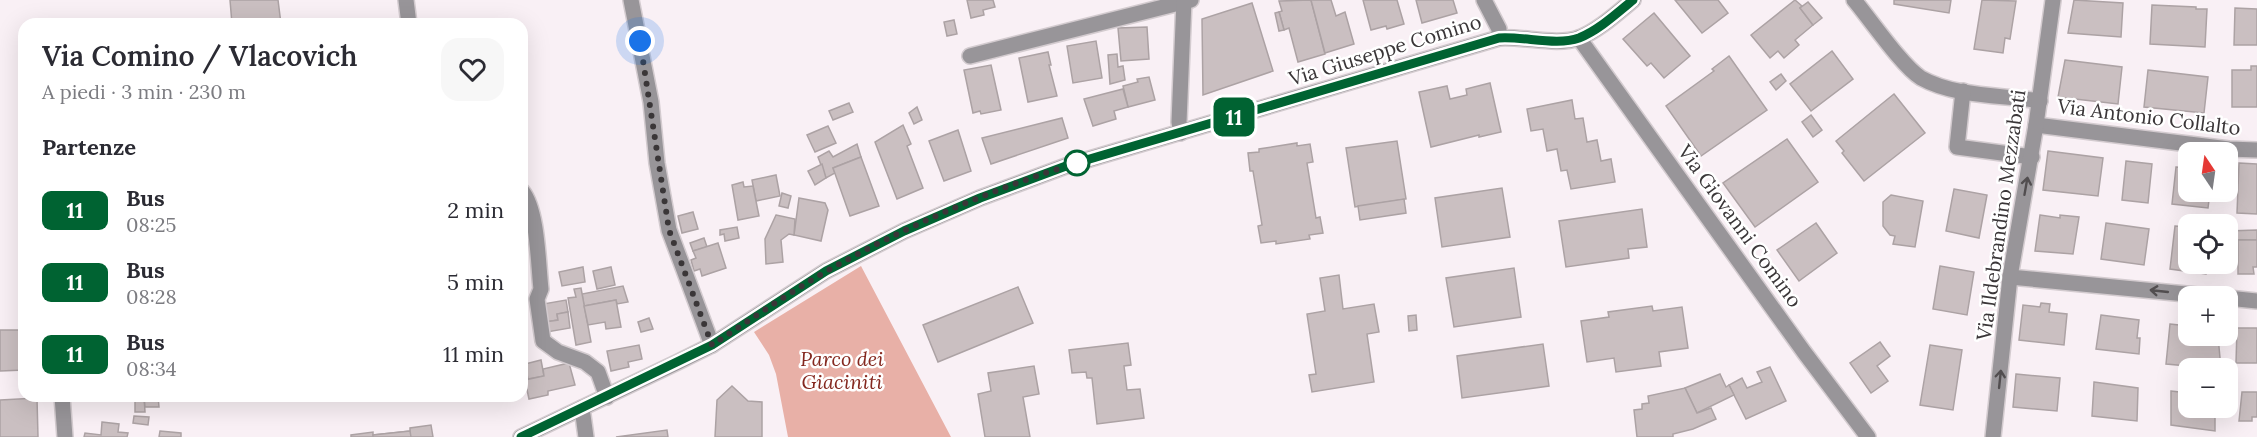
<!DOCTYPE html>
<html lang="it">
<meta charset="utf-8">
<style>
:root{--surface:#fff;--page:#f7f7f7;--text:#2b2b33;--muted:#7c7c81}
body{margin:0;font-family:Lora,serif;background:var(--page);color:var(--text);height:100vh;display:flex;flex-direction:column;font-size:22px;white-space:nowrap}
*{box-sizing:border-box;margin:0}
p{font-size:20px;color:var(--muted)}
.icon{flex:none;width:33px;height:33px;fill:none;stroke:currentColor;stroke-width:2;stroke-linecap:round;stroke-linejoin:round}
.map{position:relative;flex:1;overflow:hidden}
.panel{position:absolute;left:18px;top:18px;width:510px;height:384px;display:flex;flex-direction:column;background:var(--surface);border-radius:18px;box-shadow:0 6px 24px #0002}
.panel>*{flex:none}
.badge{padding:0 12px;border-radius:9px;font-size:21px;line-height:39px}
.needle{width:39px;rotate:347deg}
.tools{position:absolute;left:2178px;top:142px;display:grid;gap:12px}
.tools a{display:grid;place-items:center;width:60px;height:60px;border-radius:12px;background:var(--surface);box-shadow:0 6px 24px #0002;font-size:30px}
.you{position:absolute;width:30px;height:30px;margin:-15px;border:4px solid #fff;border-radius:50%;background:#1a73e8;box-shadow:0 0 0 9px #1a73e833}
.map>.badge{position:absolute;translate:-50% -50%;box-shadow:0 0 0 3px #fff}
h2{padding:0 24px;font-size:22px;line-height:54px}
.round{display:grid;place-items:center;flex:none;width:63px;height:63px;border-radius:18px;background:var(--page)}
.summary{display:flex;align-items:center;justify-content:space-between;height:102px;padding:0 24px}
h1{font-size:28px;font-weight:600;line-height:45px}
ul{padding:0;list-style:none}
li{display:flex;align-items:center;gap:18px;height:72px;padding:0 24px}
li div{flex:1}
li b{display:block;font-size:22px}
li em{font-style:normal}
li .badge{min-width:66px;font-weight:700;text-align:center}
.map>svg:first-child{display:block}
.green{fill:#e8b0a7}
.building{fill:#cabfc1;stroke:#aca2a4;stroke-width:1.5}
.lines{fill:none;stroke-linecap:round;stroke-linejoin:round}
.minor-casing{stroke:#d3cbcf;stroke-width:18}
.minor{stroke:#989599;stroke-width:15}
.oneway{stroke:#524e50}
.line-casing{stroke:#fff;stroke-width:14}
.line{stroke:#006332;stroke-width:9}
.walk{stroke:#3a3638;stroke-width:6;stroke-dasharray:0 10.8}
.stop-dot{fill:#fff;stroke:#006332;stroke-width:3}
.labels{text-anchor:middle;stroke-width:5;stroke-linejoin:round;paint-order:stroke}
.street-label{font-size:20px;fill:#3a3638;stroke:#fff}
.park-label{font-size:20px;font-style:italic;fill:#84281f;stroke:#fff}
</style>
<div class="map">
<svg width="2257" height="437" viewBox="0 0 2257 437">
<rect width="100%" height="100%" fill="#f9f0f5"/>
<polygon class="green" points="861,266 951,437 788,437 776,374 769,355 754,332"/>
<g class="building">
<polygon points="230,0 278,0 281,24 232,24"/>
<polygon points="967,0 993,0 995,7 983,10 984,15 971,18"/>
<polygon points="1311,0 1325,54 1298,62 1289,28 1284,30 1279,12 1282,11 1279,1"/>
<polygon points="1311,0 1331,0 1336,16 1345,12 1354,44 1325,53"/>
<polygon points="1363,0 1397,0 1404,24 1387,29 1386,26 1371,30"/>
<polygon points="1416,0 1453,0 1457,13 1422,23"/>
<polygon points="1675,0 1718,0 1728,13 1702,33"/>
<polygon points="1795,0 1802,6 1800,8 1813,25 1795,40 1799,45 1784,58 1778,51 1770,58 1751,35"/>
<polygon points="1894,0 1951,0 1949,13 1894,4"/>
<polygon points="1982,0 2016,1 2010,39 2005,38 2003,53 1974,49"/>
<polygon points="2074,0 2123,3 2121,37 2068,33"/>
<polygon points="1808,2 1822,18 1813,25 1800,8"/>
<polygon points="1252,3 1273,71 1203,95 1202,19"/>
<polygon points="2152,5 2196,7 2196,9 2207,9 2205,47 2150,44"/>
<polygon points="2235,8 2257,9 2257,45 2234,45"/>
<polygon points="1279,12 1284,30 1279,31 1275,13"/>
<polygon points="1654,13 1690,56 1664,78 1651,63 1647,66 1623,39"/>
<polygon points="954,20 957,34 947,36 944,22"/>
<polygon points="1147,27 1149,59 1121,61 1118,28"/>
<polygon points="1096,41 1102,78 1073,83 1067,46"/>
<polygon points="1832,51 1853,79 1811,111 1790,84"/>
<polygon points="1048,52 1051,65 1049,65 1057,96 1028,102 1019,58"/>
<polygon points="1117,54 1118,67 1123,66 1125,80 1110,84 1108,55"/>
<polygon points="1729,56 1767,110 1701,156 1666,106 1714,71 1712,69"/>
<polygon points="2065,60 2122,67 2118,104 2058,97"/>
<polygon points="991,65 1001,110 981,114 980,111 973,113 964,70"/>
<polygon points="2251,66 2257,66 2257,107 2232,107 2232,70 2251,70"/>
<polygon points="2148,70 2208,77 2204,113 2144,107"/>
<polygon points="1781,74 1786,81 1776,90 1770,82"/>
<polygon points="1149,77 1155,100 1128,107 1123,86 1138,82 1137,79"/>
<polygon points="1490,83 1501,132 1479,137 1479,135 1431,147 1419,92 1447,86 1450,99 1467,95 1466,89"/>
<polygon points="1123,89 1128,107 1114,111 1116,119 1093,126 1084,99"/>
<polygon points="1894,94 1925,133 1864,181 1842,153 1844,151 1836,141"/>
<polygon points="1572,100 1575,119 1583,118 1587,142 1597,140 1601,161 1611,159 1615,182 1571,189 1567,170 1561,171 1557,149 1547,151 1543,129 1531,131 1527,109"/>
<polygon points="849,103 853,112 833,120 829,111"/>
<polygon points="917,107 922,120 914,124 909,113"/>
<polygon points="1811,115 1822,130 1813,137 1802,122"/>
<polygon points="1062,118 1068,138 991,164 982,138"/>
<polygon points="903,125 911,144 907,146 923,188 897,199 875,142"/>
<polygon points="828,126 836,143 815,152 807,135"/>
<polygon points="958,130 971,171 944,181 929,141"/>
<polygon points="1787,139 1818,182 1755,227 1723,183"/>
<polygon points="1397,141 1406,199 1355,207 1346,148"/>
<polygon points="1297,143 1297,146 1310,144 1313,162 1307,163 1316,218 1320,217 1323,233 1309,235 1310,239 1276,244 1276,241 1261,243 1258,226 1262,225 1253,171 1250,171 1248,153 1259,152 1259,149"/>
<polygon points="857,144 861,157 833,168 835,173 826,178 818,157 829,151 833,157"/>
<polygon points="2048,151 2103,158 2098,196 2043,190"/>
<polygon points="861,157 879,206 850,216 833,168"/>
<polygon points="2126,161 2152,164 2148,203 2122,200"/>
<polygon points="2239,163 2257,164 2257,214 2237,213"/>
<polygon points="822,164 826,178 815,185 808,171"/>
<polygon points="2176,167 2188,168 2188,192 2210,192 2208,208 2172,204"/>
<polygon points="776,175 780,196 756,201 752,180"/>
<polygon points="743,182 744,187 753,186 759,216 738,220 732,185"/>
<polygon points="1502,188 1510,237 1442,247 1435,198"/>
<polygon points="1954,189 1987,195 1979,238 1946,231"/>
<polygon points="782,193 791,196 788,208 779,206"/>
<polygon points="1891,195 1923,201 1915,247 1893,244 1895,236 1890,235 1883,226 1883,202"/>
<polygon points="799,198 825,203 828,210 821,241 794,235"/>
<polygon points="1404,199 1406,213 1360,220 1358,206"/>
<polygon points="1642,209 1647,247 1628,249 1629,258 1566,267 1559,221"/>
<polygon points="693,212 698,229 682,233 678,216"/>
<polygon points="776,215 795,219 794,235 789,234 781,240 783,262 766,264 765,239"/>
<polygon points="2040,215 2060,218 2060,215 2079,217 2073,254 2035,251"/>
<polygon points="1816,223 1837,253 1799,281 1777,250"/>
<polygon points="2106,223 2149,229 2144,265 2101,259"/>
<polygon points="2175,226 2188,227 2188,264 2207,264 2206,274 2170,269"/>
<polygon points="737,227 739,238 725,241 724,234 720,235 720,230"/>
<polygon points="2257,230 2257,240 2228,240 2228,231"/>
<polygon points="704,238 707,247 693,251 690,243"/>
<polygon points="2238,240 2257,240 2257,267 2253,267 2254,274 2238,274"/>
<polygon points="718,243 726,268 702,276 700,269 694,271 691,260 696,258 693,251"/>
<polygon points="1940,266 1974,272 1967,315 1933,309"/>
<polygon points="583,267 585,282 562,286 559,272"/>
<polygon points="611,267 615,285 597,289 593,271"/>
<polygon points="1514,268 1521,317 1454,327 1446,278"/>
<polygon points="1339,275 1343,309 1374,304 1379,332 1367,334 1374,382 1312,392 1309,375 1316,374 1307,314 1325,311 1320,278"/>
<polygon points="623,286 628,302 617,304 616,300 584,306 582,294"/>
<polygon points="1018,287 1033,323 938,362 923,325"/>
<polygon points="581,288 591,342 576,345 568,298 576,297 574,289"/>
<polygon points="566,300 568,312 557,314 558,320 545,322 543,304"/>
<polygon points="616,300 621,327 606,329 605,322 588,325 584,306"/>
<polygon points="522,302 525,302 527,328 522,329"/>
<polygon points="2041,303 2050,304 2049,312 2067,314 2064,345 2019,340 2023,305 2040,307"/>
<polygon points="1652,306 1653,311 1682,307 1688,348 1659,352 1661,366 1616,372 1614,358 1587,362 1581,321 1609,317 1608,312"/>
<polygon points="568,312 570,328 547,332 545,322 558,320 557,314"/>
<polygon points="1416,315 1417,330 1409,331 1408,316"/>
<polygon points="2101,315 2139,320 2137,338 2140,338 2139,354 2096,349"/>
<polygon points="649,318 653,329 641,332 638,322"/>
<polygon points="2170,324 2188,326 2188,336 2218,336 2221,369 2166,364"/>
<polygon points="2237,328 2257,328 2257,363 2236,363"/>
<polygon points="0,330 24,330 24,370 0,371"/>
<polygon points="1880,342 1890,356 1877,366 1888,381 1871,393 1850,363"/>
<polygon points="1128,343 1131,365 1124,366 1127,390 1140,389 1144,418 1097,424 1092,378 1087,378 1086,372 1072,373 1069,350"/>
<polygon points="1543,344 1549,386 1462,398 1457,356"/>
<polygon points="639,345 642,359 628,362 629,367 611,371 607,351"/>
<polygon points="1930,345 1962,350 1953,410 1920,405"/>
<polygon points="541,360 544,376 528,379 525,364"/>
<polygon points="569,363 575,385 548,391 548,395 529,399 525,380 544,376 543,369"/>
<polygon points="1034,366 1039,394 1023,397 1030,437 985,437 978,394 991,391 988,373"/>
<polygon points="1770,367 1786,401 1746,419 1729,385 1742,378 1747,388 1762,382 1757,372"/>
<polygon points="1720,374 1726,387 1729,385 1734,395 1697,413 1685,388"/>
<polygon points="2016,374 2060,378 2057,411 2013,407"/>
<polygon points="2094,382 2138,388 2137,421 2092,416"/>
<polygon points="732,386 748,401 762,402 762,437 715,437 717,400"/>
<polygon points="1685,388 1697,413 1711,408 1716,419 1693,429 1673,434 1673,437 1637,437 1634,410 1642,409 1642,404 1649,403 1648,396"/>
<polygon points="2171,391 2188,393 2188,408 2215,408 2215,431 2171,425"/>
<polygon points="2242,392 2257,392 2257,417 2252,417 2252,421 2239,421"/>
<polygon points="131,396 144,396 145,412 135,412 135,397"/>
<polygon points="144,396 158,396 159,407 145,407"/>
<polygon points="37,398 38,437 0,437 0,400"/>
<polygon points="134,416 149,417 148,425 133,423"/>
<polygon points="102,422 119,424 118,432 128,433 127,437 84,437 85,433 101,435"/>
<polygon points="431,425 433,437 351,437 351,435 373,432 373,435 410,431 410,428"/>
<polygon points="667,430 668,437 616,437"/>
<polygon points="160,431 181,433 181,437 159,437"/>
<polygon points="410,431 411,437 373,437 373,435"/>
</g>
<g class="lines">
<g class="minor-casing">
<g id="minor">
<polyline points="406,0 409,24"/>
<polyline points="631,0 651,102 657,163 669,230 712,345"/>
<polyline points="1484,0 1499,29 1499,38"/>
<path d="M1854 0C1870 19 1902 66 1921 78 1955 97 2002 95 2040 101"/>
<polyline points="1579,38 1804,352 1868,437"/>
<polyline points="970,56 1191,0"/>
<polyline points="1963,91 1957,147 2032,157"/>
<polyline points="2036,125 2229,149 2257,150"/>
<polyline points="1181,133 1179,122 1184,0"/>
<path d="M522 191C538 211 538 263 541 289L537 299 543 341 558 352 585 362 598 372 607 397"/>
<polyline points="2010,277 2217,297"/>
<polyline points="2228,298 2257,301"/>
<polyline points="62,396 65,437"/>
<polyline points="582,408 586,437"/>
<path d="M521 437 678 362 712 345 826 271 904 231 980 198 1066 166 1499 38C1523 36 1557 46 1579 38 1599 30 1617 13 1633 0"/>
<polyline points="1993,437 2010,277 2036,125 2053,0"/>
</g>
</g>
<use href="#minor" class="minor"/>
</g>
<defs><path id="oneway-shaft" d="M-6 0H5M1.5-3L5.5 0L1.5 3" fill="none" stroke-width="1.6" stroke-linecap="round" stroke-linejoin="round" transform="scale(1.5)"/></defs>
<g class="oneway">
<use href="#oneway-shaft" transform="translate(2026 186) rotate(-80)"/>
<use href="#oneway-shaft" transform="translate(2159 291) rotate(-174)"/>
<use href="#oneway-shaft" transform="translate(2000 379) rotate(-84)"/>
</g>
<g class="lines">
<g class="line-casing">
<path id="line" d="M521 437 712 345 826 271 904 231 980 198 1066 166 1499 38C1523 36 1557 46 1579 38 1599 30 1617 13 1633 0"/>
</g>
<use href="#line" class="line"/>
<path class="walk" d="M640 41 669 230 712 345C750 320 787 294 827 271 902 228 994 188 1077 163"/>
</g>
<circle class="stop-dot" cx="1077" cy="163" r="12"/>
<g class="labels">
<g class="street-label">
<text transform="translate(1385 50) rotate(-17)" y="7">Via Giuseppe Comino</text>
<text transform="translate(2149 117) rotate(7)" y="7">Via Antonio Collalto</text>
<text transform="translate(2001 215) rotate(-82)" y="7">Via Ildebrandino Mezzabati</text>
<text transform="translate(1740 226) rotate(54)" y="7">Via Giovanni Comino</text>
</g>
<g class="park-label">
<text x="842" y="366">Parco dei<tspan x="842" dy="23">Giaciniti</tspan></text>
</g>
</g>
</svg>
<div class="tools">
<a><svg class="needle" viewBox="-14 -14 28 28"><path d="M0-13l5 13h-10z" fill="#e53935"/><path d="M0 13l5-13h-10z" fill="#7c7c81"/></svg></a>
<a><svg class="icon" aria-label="locate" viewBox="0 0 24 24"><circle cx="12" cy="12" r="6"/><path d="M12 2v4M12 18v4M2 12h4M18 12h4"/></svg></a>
<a>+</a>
<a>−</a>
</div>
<div class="you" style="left:640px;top:41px"></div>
<b class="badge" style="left:1234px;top:117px;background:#006332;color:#fff">11</b>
<section class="panel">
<div class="summary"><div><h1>Via Comino / Vlacovich</h1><p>A piedi · 3 min · 230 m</p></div><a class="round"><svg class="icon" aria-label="heart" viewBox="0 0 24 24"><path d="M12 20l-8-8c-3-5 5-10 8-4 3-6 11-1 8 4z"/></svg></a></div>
<h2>Partenze</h2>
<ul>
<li><span class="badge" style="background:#006332;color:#fff">11</span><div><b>Bus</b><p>08:25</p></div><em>2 min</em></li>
<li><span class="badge" style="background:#006332;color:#fff">11</span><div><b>Bus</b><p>08:28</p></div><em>5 min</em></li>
<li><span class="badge" style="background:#006332;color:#fff">11</span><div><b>Bus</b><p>08:34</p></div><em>11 min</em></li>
</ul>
</section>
</div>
